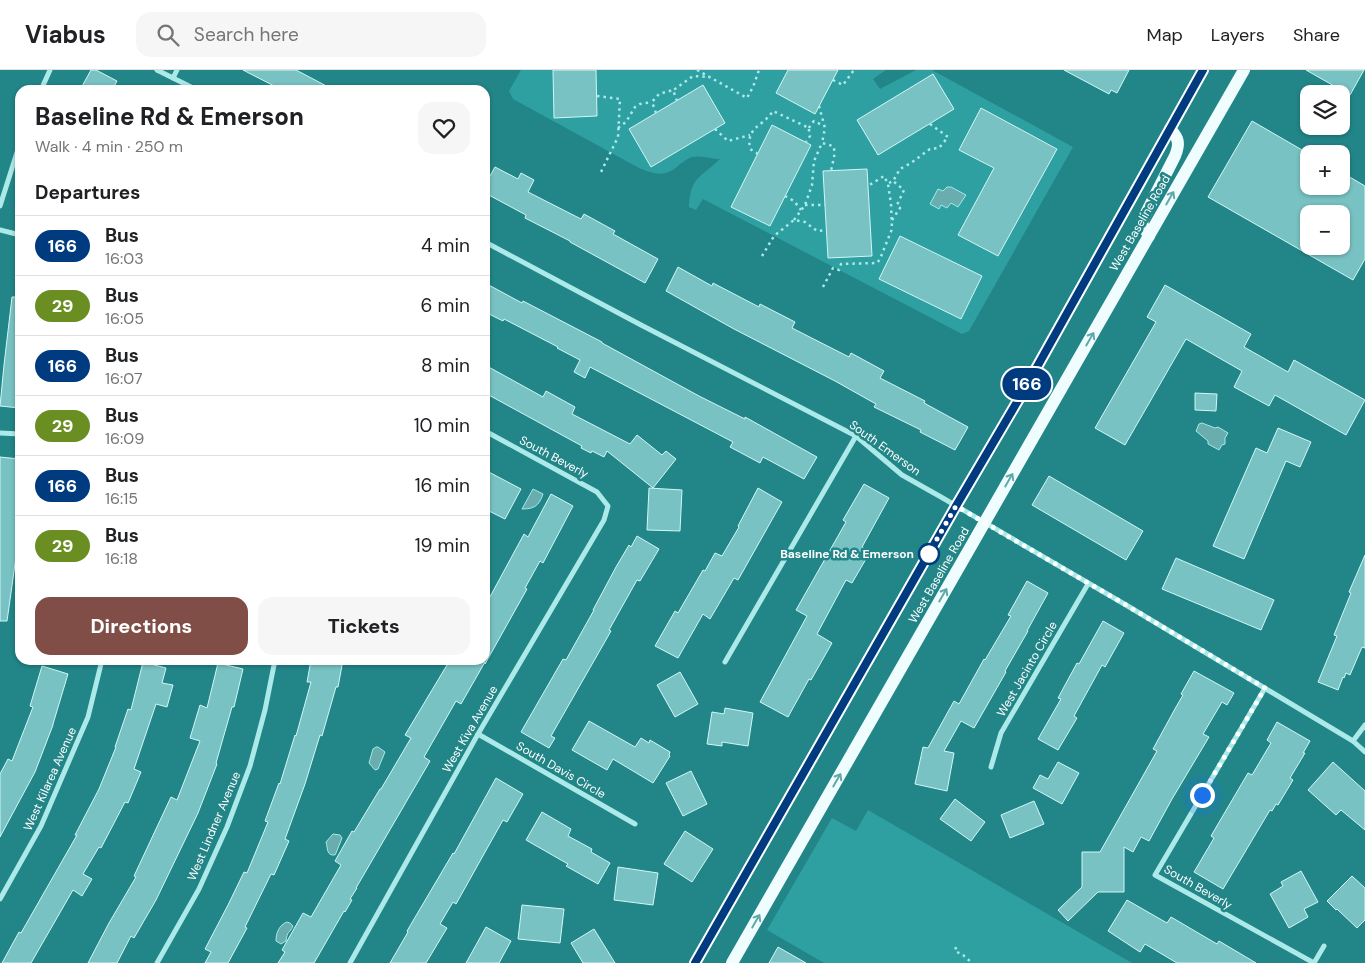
<!DOCTYPE html>
<meta charset="utf-8">
<style>
:root{--surface:#fff;--page:#f6f6f6;--text:#202124;--muted:#757577;--line:#e0e0e0;--accent:#804e46}
body{margin:0;font-family:"DM Sans",sans-serif;background:var(--page);color:var(--text);height:100vh;display:flex;flex-direction:column;font-size:19px;white-space:nowrap}
*{box-sizing:border-box;margin:0}
p{font-size:16px;color:var(--muted)}
.icon{flex:none;width:28px;height:28px;fill:none;stroke:currentColor;stroke-width:2;stroke-linecap:round;stroke-linejoin:round}
.map{position:relative;flex:1;overflow:hidden}
.details{position:absolute;left:15px;top:15px;width:475px;height:580px;display:flex;flex-direction:column;background:var(--surface);border-radius:15px;box-shadow:0 1px 4px #0004}
.details>*{flex:none}
.badge{padding:0 10px;border-radius:16px;font-size:18px;line-height:32px}
.controls{position:absolute;left:1300px;top:15px;display:grid;gap:10px}
.controls a{display:grid;place-items:center;width:50px;height:50px;border-radius:10px;background:var(--surface);box-shadow:0 1px 4px #0004;font-size:25px}
.you{position:absolute;width:25px;height:25px;margin:-12px;border:4px solid #fff;border-radius:50%;background:#1a73e8;box-shadow:0 0 0 8px #1a73e833}
.map>.badge{position:absolute;translate:-50% -50%;box-shadow:0 0 0 2px #fff}
h2{padding:0 20px;font-size:19px;line-height:45px}
.round{display:grid;place-items:center;flex:none;width:52px;height:52px;border-radius:15px;background:var(--page)}
.overview{display:flex;align-items:center;justify-content:space-between;height:85px;padding:0 20px}
h1{font-size:24px;font-weight:800;line-height:38px}
.action{display:flex;gap:10px;margin-top:auto;padding:10px 20px}
.action a{flex:1;height:58px;border-radius:15px;background:var(--accent);color:#fff;font-size:20px;font-weight:800;line-height:58px;text-align:center}
.action a+a{background:var(--page);color:var(--text)}
ul{padding:0;list-style:none}
li{display:flex;align-items:center;gap:15px;height:60px;padding:0 20px;border-top:1px solid var(--line)}
li div{flex:1}
li b{display:block;font-size:19px}
li em{font-style:normal}
li .badge{min-width:55px;font-weight:700;text-align:center}
header{display:flex;align-items:center;gap:30px;box-sizing:border-box;height:70px;padding:0 25px;background:var(--surface);border-bottom:1px solid var(--line)}
header strong{font-size:24px}
nav{display:flex;gap:28px;margin-inline-start:auto;font-size:18px}
.search{width:350px;height:45px;background:var(--page);display:flex;align-items:center;gap:12px;box-sizing:border-box;padding:0 18px;border-radius:15px;color:var(--muted);font-size:19px}
.map>svg:first-child{display:block}
.green{fill:#2fa0a1;fill-rule:evenodd}
.water{fill:#6aadae;stroke:#a0ebea}
.building{fill:#78c2c3;stroke:#d1f7f7;fill-rule:evenodd}
.lines{fill:none;stroke-linecap:round;stroke-linejoin:round}
.path{stroke:#ace9e9;stroke-width:2.5;stroke-dasharray:2.5 4;stroke-linecap:butt}
.street{stroke:#ace9e9;stroke-width:5}
.primary{stroke:#f0fdfe;stroke-width:12}
.oneway{stroke:#60a9ab}
.line-casing{stroke:#fff;stroke-width:11}
.line{stroke:#003b80;stroke-width:8}
.walk{stroke:#fff;stroke-width:5;stroke-dasharray:0 9}
.stop-dot{fill:#fff;stroke:#003b80;stroke-width:2.5}
.labels{text-anchor:middle;stroke-width:5;stroke-linejoin:round;paint-order:stroke}
.street-label{font-size:12px;fill:#fff;stroke:#228587}
.stop-label{font-size:12px;font-weight:bold;fill:#fff;stroke:#228587;text-anchor:end}
</style>
<header>
<strong>Viabus</strong>
<div class="search"><svg class="icon" aria-label="search" viewBox="0 0 24 24"><circle cx="10" cy="10" r="6"/><path d="M15 15l6 6"/></svg>Search here</div>
<nav><a>Map</a><a>Layers</a><a>Share</a></nav>
</header>
<div class="map">
<svg width="1365" height="893" viewBox="0 0 1365 893">
<rect width="100%" height="100%" fill="#228587"/>
<g class="green">
<path d="M521 0H553L554 47 597 46 596 0H788L776 23 815 43 838 0H886L873 9 880 19 916 0H932L1073 77 969 261 962 264 703 129 696 140 689 137C690 106 702 107 720 89 713 89 699 85 692 87 688 88 683 92 679 95 665 108 655 104 639 98L513 29 509 21ZM702 16 725 53 651 97 629 59ZM982 38 1057 78 1035 120 959 80ZM772 55 811 75 770 156 731 137ZM867 99 872 186 828 188 823 102ZM987 112 1026 134 998 186 958 165ZM901 166 982 206 961 249 879 209Z"/>
<polygon points="868,740 1132,893 824,893 767,860 832,748 856,761"/>
</g>
<g class="water">
<polygon points="947,117 951,117 966,125 958,137 951,133 947,138 941,135 939,139 930,134 938,119 943,121"/>
<polygon points="1202,353 1215,358 1218,357 1228,363 1225,368 1225,374 1222,375 1219,380 1208,374 1208,371 1196,361 1199,354"/>
<path d="M533 419 543 424C539 436 534 439 522 439Z"/>
<polygon points="376,677 378,677 385,682 378,699 375,700 369,693 373,679"/>
<path d="M333 764 340 765 342 768 336 783 335 785C326 786 328 778 326 772Z"/>
<path d="M287 852 290 853 293 856C290 863 287 861 286 871L281 874 276 871C276 863 279 855 287 852Z"/>
</g>
<g class="building">
<polygon points="91,0 96,0 117,11 112,20 80,20"/>
<polygon points="243,0 296,0 334,20 282,20"/>
<polygon points="553,0 596,0 597,46 554,48"/>
<polygon points="788,0 838,0 815,44 776,23"/>
<polygon points="1064,0 1129,0 1117,23 1111,20 1109,24"/>
<polygon points="1306,0 1364,0 1350,25"/>
<polygon points="933,4 954,39 878,85 857,50"/>
<polygon points="703,15 725,53 651,97 629,59"/>
<polygon points="981,38 1057,79 998,186 958,165 994,98 959,80"/>
<path d="M1252 51 1309 84V116H1341V102L1365 116V189L1353 210 1208 127ZM1309 144H1341V176H1309Z"/>
<polygon points="772,55 811,75 770,156 731,137"/>
<polygon points="495,97 518,109 521,103 534,110 528,122 581,149 584,144 615,161 613,164 658,189 645,213 570,172 570,171 525,148 526,145 485,123 485,115"/>
<polygon points="867,99 872,186 828,188 823,101"/>
<polygon points="900,166 982,206 961,249 879,209"/>
<polygon points="678,197 712,216 713,213 759,237 760,234 795,252 792,258 849,287 851,283 884,301 880,308 925,331 924,333 968,357 955,380 920,362 921,360 874,337 876,334 835,311 734,259 666,221"/>
<polygon points="485,213 522,233 523,231 602,272 602,273 699,326 745,349 745,347 817,387 804,409 763,387 760,393 730,377 733,372 590,297 585,308 574,302 580,290 557,278 558,277 504,249 503,251 485,242"/>
<polygon points="1165,215 1251,264 1244,277 1288,302 1294,290 1365,330 1346,365 1275,325 1269,336 1234,317 1242,301 1186,269 1125,375 1095,358 1156,252 1147,247"/>
<polygon points="12,227 20,227 20,338 0,336 4,295"/>
<polygon points="485,295 543,327 546,321 575,337 572,344 630,374 637,365 662,385 666,381 676,389 653,418 607,381 604,387 592,381 591,383 581,378 582,376 485,323"/>
<polygon points="1195,323 1217,324 1216,341 1195,340"/>
<polygon points="1278,358 1311,372 1300,397 1286,391 1244,489 1213,476 1256,378 1267,383"/>
<polygon points="0,387 20,389 20,481 17,480 7,551 0,551"/>
<polygon points="485,400 521,419 505,449 485,439"/>
<polygon points="1049,406 1143,461 1126,490 1032,435"/>
<polygon points="864,414 889,428 862,477 870,482 852,513 846,510 817,564 832,573 811,610 809,609 788,647 760,632 807,546 796,540 846,452 843,450"/>
<polygon points="649,418 682,420 680,461 647,460"/>
<polygon points="758,418 782,432 738,510 734,508 710,549 703,544 678,588 655,576 675,541 678,543 703,500 705,501 715,483 722,486 739,457 738,456"/>
<polygon points="551,424 573,436 543,493 540,491 525,518 527,519 485,594 485,592 461,634 456,631 424,687 430,691 356,818 357,818 350,829 352,830 345,842 344,841 314,893 278,893 285,882 282,880 303,843 311,847 341,795 335,791 352,761 354,762 380,719 381,719 411,668 405,665 450,590 485,590 485,536 524,464 528,467"/>
<polygon points="637,466 659,479 640,511 637,510 609,560 611,561 551,666 555,668 549,678 521,662 563,589 566,590 594,540 593,540 616,497 629,475 631,477"/>
<polygon points="1365,485 1365,578 1362,577 1350,605 1346,603 1344,608 1343,607 1338,620 1318,612 1337,566 1334,565 1351,523 1349,522"/>
<polygon points="1176,488 1274,530 1261,560 1162,519"/>
<polygon points="1027,511 1048,523 1027,561 1028,561 1005,601 1006,602 974,658 961,651 944,681 954,683 947,721 915,714 923,677 928,678 954,631 959,634 984,589 985,590 1011,546 1008,545"/>
<polygon points="1103,551 1124,563 1105,597 1102,595 1074,646 1077,648 1058,680 1038,669 1061,629 1058,628 1077,593 1079,594"/>
<polygon points="311,590 343,590 338,617 336,617 322,666 320,665 305,714 285,769 289,771 274,805 271,804 245,857 247,858 228,893 205,893 211,882 205,879 228,835 244,802 247,803 268,752 265,751 279,713 280,714 295,665 296,666 311,612 307,612"/>
<polygon points="143,592 166,598 162,613 173,615 167,637 156,634 134,699 141,702 128,733 125,732 101,778 99,777 83,804 92,809 82,826 73,820 31,893 2,893 19,862 21,863 77,765 75,765 99,719 116,677 115,677 128,639 131,640"/>
<polygon points="218,593 243,599 234,637 232,637 216,693 217,694 198,743 156,830 134,868 131,866 117,893 88,893 109,853 136,807 134,806 171,727 177,730 200,671 190,668 200,635 207,638"/>
<polygon points="42,596 68,604 53,654 53,655 35,702 0,767 0,704 8,689 12,691 33,637 30,636"/>
<polygon points="1194,601 1234,623 1227,635 1222,632 1203,664 1209,667 1172,729 1149,771 1141,767 1133,782 1124,777 1124,822 1098,822 1068,851 1058,840 1082,817 1082,782 1100,782 1157,681 1153,679 1176,637 1183,625 1181,624"/>
<polygon points="680,602 698,634 675,647 657,615"/>
<polygon points="725,638 753,643 748,676 722,672 722,676 707,674 712,642 724,644"/>
<polygon points="589,651 635,677 641,668 649,673 650,670 670,682 669,685 670,686 653,713 613,689 607,700 572,680"/>
<polygon points="1277,652 1310,671 1303,683 1305,683 1290,708 1293,710 1278,735 1276,734 1272,741 1270,740 1223,819 1194,802 1214,768 1211,766 1248,703 1252,705 1271,673 1267,670"/>
<polygon points="1058,692 1079,703 1062,734 1033,718 1040,705 1048,709"/>
<polygon points="1333,692 1365,721 1365,760 1341,740 1336,745 1308,720"/>
<polygon points="691,701 707,734 683,746 666,713"/>
<polygon points="496,708 523,724 507,752 503,750 456,834 453,832 440,854 447,858 426,893 390,893 408,862 407,861 453,783 454,784"/>
<polygon points="955,729 985,752 971,771 940,749"/>
<polygon points="1034,731 1044,754 1010,768 1001,745"/>
<polygon points="542,742 571,759 568,766 592,779 591,782 610,793 598,814 566,796 568,794 526,770"/>
<polygon points="685,761 713,779 692,812 664,794"/>
<polygon points="618,797 658,803 653,835 614,830"/>
<polygon points="1301,801 1318,832 1304,839 1308,847 1289,858 1270,824 1283,816 1281,812"/>
<polygon points="1352,806 1365,818 1365,850 1357,858 1337,839 1336,840 1327,831"/>
<polygon points="1127,830 1167,853 1171,847 1217,874 1219,871 1256,893 1177,893 1145,874 1140,882 1108,861"/>
<polygon points="522,835 564,839 560,873 518,869"/>
<polygon points="486,857 511,871 499,893 466,893"/>
<polygon points="594,859 615,893 583,893 571,873"/>
<polygon points="778,877 806,893 769,893"/>
</g>
<g class="lines">
<g class="path">
<polyline points="697,0 747,28 753,17 759,0"/>
<polyline points="833,10 843,15 854,0"/>
<polyline points="597,26 620,29 618,67 601,102"/>
<polyline points="677,31 673,20 675,19 693,6 709,7"/>
<polyline points="819,36 825,58 822,73"/>
<polyline points="656,43 652,32 659,24 673,20"/>
<polyline points="618,58 626,52 635,37 640,34 652,32"/>
<polyline points="809,58 811,54 814,51 824,56"/>
<polyline points="715,59 728,71 750,65"/>
<path d="M758 84 750 79C746 56 763 57 773 41L809 58V62L810 66 806 72"/>
<polyline points="889,113 893,111 900,99 911,93 930,79 939,78 948,67 930,54"/>
<polyline points="785,126 794,131 801,140"/>
<polyline points="805,135 825,135"/>
<polyline points="794,150 805,135 812,115 814,91 822,73 833,76 835,82 831,101"/>
<polyline points="892,150 900,138 897,135 904,120 893,111"/>
<polyline points="762,186 774,166 794,150 805,152 817,161 826,160"/>
<polyline points="823,217 833,198 839,200 841,194 877,193 880,189 892,159 891,134 888,114 884,106 868,116"/>
<polyline points="956,877 955,881 963,885 972,893"/>
</g>
<g class="street">
<polyline points="157,0 197,20"/>
<polyline points="173,8 177,0"/>
<polyline points="41,20 50,0"/>
<polyline points="0,136 20,73"/>
<polyline points="0,160 20,165"/>
<polyline points="485,172 641,255 856,366 902,405 941,427 1126,535 1353,671 1365,682"/>
<polyline points="0,363 20,364"/>
<polyline points="725,592 856,366"/>
<polyline points="1265,618 1155,805 1314,893"/>
<polyline points="478,664 635,754"/>
<polyline points="1353,671 1365,655"/>
<polyline points="991,697 1001,663 1088,514"/>
<polyline points="0,829 41,756 88,647 102,590"/>
<polyline points="157,893 199,819 227,757 250,696 265,640 275,590"/>
<polyline points="350,893 478,664 604,450 608,436 597,422 485,361"/>
<polyline points="1314,893 1324,876"/>
</g>
<g class="primary">
<path d="M1149 166 1142 154 1143 149 1175 86C1180 74 1179 68 1170 59"/>
<polyline points="695,893 956,436 1023,322 1203,0"/>
<polyline points="732,893 1244,0"/>
</g>
</g>
<defs><path id="oneway-shaft" d="M-6 0H5M1.5-3L5.5 0L1.5 3" fill="none" stroke-width="1.6" stroke-linecap="round" stroke-linejoin="round" transform="scale(1.25)"/></defs>
<g class="oneway">
<use href="#oneway-shaft" transform="translate(1170 128) rotate(-60)"/>
<use href="#oneway-shaft" transform="translate(1090 269) rotate(-60)"/>
<use href="#oneway-shaft" transform="translate(1009 410) rotate(-60)"/>
<use href="#oneway-shaft" transform="translate(943 525) rotate(-60)"/>
<use href="#oneway-shaft" transform="translate(837 710) rotate(-60)"/>
<use href="#oneway-shaft" transform="translate(756 851) rotate(-60)"/>
</g>
<g class="lines">
<g class="line-casing">
<polyline id="line" points="695,893 956,436 1023,322 1203,0"/>
</g>
<use href="#line" class="line"/>
<polyline class="walk" points="929,484 926,488 956,436 1126,535 1265,618 1202,725"/>
</g>
<circle class="stop-dot" cx="929" cy="484" r="10"/>
<g class="labels">
<g class="street-label">
<text transform="translate(1140 153) rotate(-60)" y="4">West Baseline Road</text>
<text transform="translate(885 378) rotate(36)" y="4">South Emerson</text>
<text transform="translate(554 387) rotate(28)" y="4">South Beverly</text>
<text transform="translate(939 505) rotate(-60)" y="4">West Baseline Road</text>
<text transform="translate(1027 599) rotate(-60)" y="4">West Jacinto Circle</text>
<text transform="translate(470 659) rotate(-60)" y="4">West Kiva Avenue</text>
<text transform="translate(561 700) rotate(30)" y="4">South Davis Circle</text>
<text transform="translate(50 709) rotate(-66)" y="4">West Kilarea Avenue</text>
<text transform="translate(214 756) rotate(-67)" y="4">West Lindner Avenue</text>
<text transform="translate(1198 817) rotate(30)" y="4">South Beverly</text>
</g>
<g class="stop-label">
<text x="914" y="488">Baseline Rd &amp; Emerson</text>
</g>
</g>
</svg>
<div class="controls">
<a><svg class="icon" aria-label="layers" viewBox="0 0 24 24"><path d="M12 4l9 5-9 5-9-5zM3 14l9 5 9-5"/></svg></a>
<a>+</a>
<a>−</a>
</div>
<div class="you" style="left:1202px;top:725px"></div>
<b class="badge" style="left:1027px;top:314px;background:#003b80;color:#fff">166</b>
<section class="details">
<div class="overview"><div><h1>Baseline Rd &amp; Emerson</h1><p>Walk · 4 min · 250 m</p></div><a class="round"><svg class="icon" aria-label="heart" viewBox="0 0 24 24"><path d="M12 20l-8-8c-3-5 5-10 8-4 3-6 11-1 8 4z"/></svg></a></div>
<h2>Departures</h2>
<ul>
<li><span class="badge" style="background:#003b80;color:#fff">166</span><div><b>Bus</b><p>16:03</p></div><em>4 min</em></li>
<li><span class="badge" style="background:#6b8e23;color:#fff">29</span><div><b>Bus</b><p>16:05</p></div><em>6 min</em></li>
<li><span class="badge" style="background:#003b80;color:#fff">166</span><div><b>Bus</b><p>16:07</p></div><em>8 min</em></li>
<li><span class="badge" style="background:#6b8e23;color:#fff">29</span><div><b>Bus</b><p>16:09</p></div><em>10 min</em></li>
<li><span class="badge" style="background:#003b80;color:#fff">166</span><div><b>Bus</b><p>16:15</p></div><em>16 min</em></li>
<li><span class="badge" style="background:#6b8e23;color:#fff">29</span><div><b>Bus</b><p>16:18</p></div><em>19 min</em></li>
</ul>
<div class="action"><a>Directions</a><a>Tickets</a></div>
</section>
</div>
